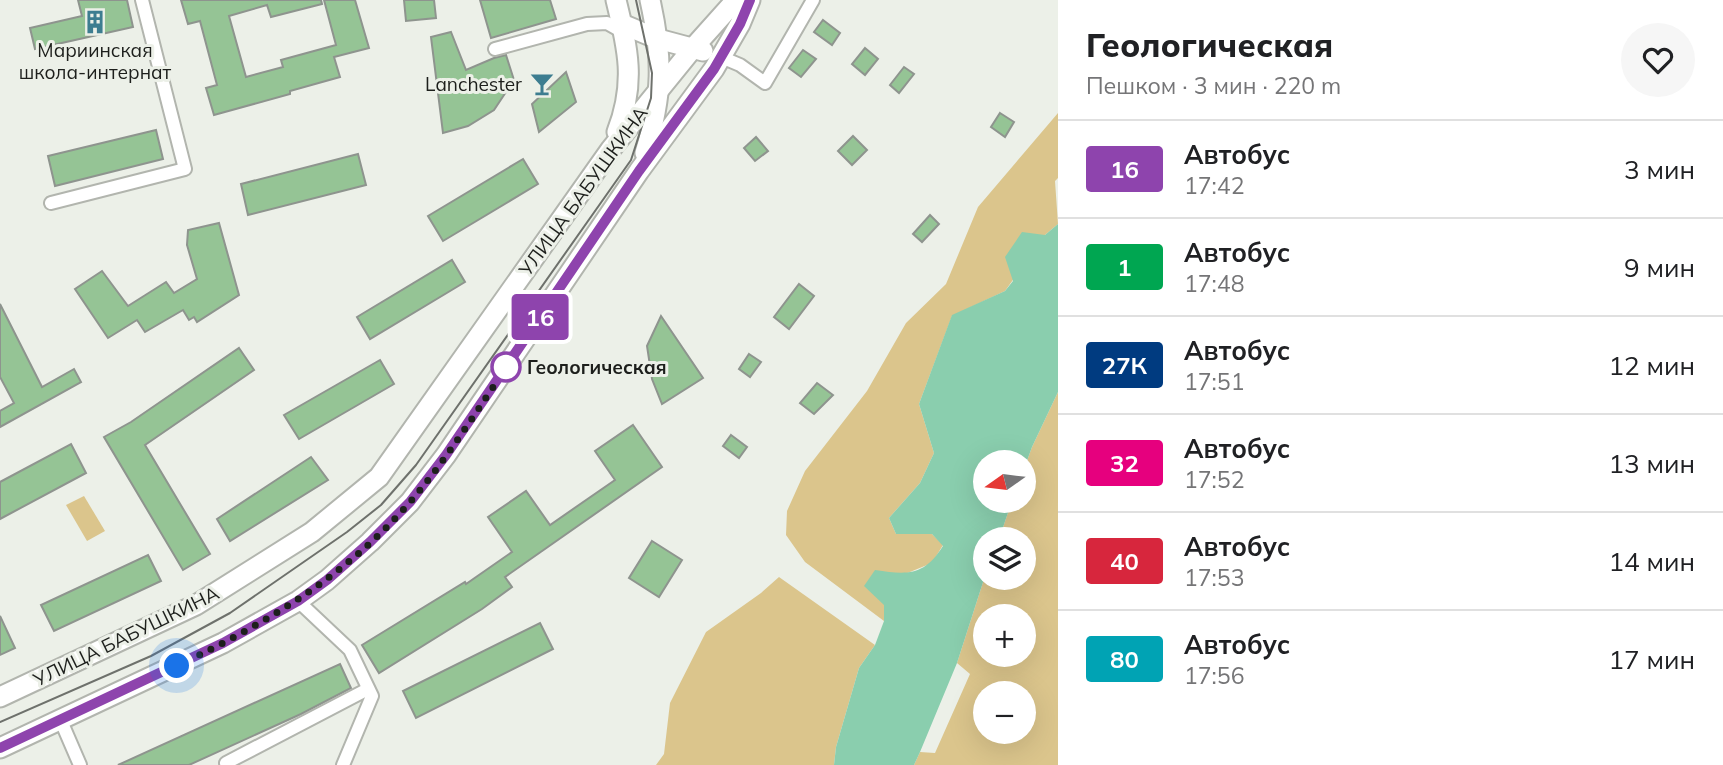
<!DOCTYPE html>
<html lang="ru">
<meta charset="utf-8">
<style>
:root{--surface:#fff;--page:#f6f6f6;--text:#202124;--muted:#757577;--line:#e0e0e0}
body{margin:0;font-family:Mulish,sans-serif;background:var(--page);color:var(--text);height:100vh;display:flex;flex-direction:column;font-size:26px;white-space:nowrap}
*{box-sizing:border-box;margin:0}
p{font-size:23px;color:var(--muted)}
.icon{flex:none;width:38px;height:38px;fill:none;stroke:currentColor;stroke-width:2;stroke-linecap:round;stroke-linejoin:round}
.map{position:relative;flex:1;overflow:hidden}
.drawer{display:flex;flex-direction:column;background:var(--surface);width:665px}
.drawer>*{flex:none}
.badge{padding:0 14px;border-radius:5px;font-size:24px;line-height:46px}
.needle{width:46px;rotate:256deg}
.controls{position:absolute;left:973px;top:450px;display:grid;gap:14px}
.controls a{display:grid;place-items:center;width:63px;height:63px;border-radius:50%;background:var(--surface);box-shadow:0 7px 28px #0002;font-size:35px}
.you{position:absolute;width:35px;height:35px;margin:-18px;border:5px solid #fff;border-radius:50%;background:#1a73e8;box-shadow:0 0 0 10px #1a73e833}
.map>.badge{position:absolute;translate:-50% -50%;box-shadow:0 0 0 4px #fff}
.round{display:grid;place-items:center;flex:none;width:74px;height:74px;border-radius:37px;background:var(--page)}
.head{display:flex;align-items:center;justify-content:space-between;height:119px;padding:0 28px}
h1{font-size:33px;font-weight:800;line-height:52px}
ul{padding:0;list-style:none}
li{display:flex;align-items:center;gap:21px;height:98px;padding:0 28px;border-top:2px solid var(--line)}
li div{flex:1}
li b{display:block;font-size:26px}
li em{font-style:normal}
li .badge{min-width:77px;font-weight:700;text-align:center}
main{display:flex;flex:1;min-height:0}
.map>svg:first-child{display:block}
.green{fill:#dbc58c;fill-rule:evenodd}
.water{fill:#8aceae}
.building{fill:#95c495;stroke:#8e948e;stroke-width:2}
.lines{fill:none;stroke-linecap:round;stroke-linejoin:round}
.minor-casing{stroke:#b2b5ae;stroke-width:16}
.primary-casing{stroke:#b2b5ae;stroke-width:23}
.minor{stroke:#fff;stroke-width:12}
.primary{stroke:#fff;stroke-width:19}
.tram{stroke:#6e716c;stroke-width:2}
.line-casing{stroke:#fff;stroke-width:16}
.line{stroke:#8e44ad;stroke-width:10}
.walk{stroke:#1d1f1c;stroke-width:7;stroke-dasharray:0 12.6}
.stop-dot{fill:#fff;stroke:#8e44ad;stroke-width:3.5}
.labels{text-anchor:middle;stroke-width:6;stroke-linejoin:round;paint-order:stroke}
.poi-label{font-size:19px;fill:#1d1f1c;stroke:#ecf0e8}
.street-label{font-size:19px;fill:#1d1f1c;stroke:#ecf0e8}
.stop-label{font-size:19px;font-weight:bold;fill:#1d1f1c;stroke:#ecf0e8;text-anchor:start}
</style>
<main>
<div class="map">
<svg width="1058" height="765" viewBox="0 0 1058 765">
<rect width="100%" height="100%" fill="#ecf0e8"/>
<g class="green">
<polygon points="1058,113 1058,178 1055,181 1058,224 1045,235 1005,291 952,316 919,404 934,453 920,483 889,518 896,534 932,534 943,545 932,563 905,574 885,605 884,621 805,562 786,535 787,511 805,471 867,391 906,323 946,284 978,207"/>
<path d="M1058 392V765H914L920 752 935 753 970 674 957 663 985 576 1024 578V539H999L1012 501 1024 500V469L1032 447ZM985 616H1024V654H985ZM985 693H1024V732H985Z"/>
<polygon points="84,496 105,531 87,541 66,505"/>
<polygon points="779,577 875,645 859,668 836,747 834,765 656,765 664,754 670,703 706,632 761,593"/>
</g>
<path class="water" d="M1058 224V392L1032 447 1024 469V462H985V500L1012 501 999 539H985V576L957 663 920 752 914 765H834L836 747 859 668 875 645 884 621V605L864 586 875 570C908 575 924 576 943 546L932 534H896L889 518 920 483 934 453 919 404 952 315 1005 291 1013 281 1005 257 1022 232 1045 235Z"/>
<g class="building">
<polygon points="78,0 127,0 133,27 35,49 30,28 82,16"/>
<polygon points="181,0 321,0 322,4 271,17 267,5 229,16 246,77 283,67 281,60 336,45 324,0 355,0 369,48 334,57 340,77 290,91 290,94 214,115 206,88 217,85 200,21 188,24"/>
<polygon points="404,0 434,0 436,18 406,21"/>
<polygon points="480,0 550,0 556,19 491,38"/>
<polygon points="823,20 840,33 832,45 814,32"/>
<polygon points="451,32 466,70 494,58 506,55 514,80 494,110 468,126 443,133 431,37"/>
<polygon points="865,48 878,59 865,75 852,64"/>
<polygon points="803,50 816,59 801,77 789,68"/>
<polygon points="904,67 914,74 899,93 890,85"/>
<polygon points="566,72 576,102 539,132 532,104"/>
<polygon points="1000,113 1014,122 1005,137 991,127"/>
<polygon points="156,130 163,159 55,186 48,156"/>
<polygon points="853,136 867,150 852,165 838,151"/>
<polygon points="756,137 768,151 755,161 744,148"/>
<polygon points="358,154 366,185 248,215 241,184"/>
<polygon points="523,159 538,184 443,241 428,216"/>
<polygon points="930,215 939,224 922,242 913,234"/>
<polygon points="219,223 239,295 197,322 194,317 189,320 183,310 145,332 137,320 108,338 75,289 102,271 128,306 166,282 174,293 197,279 187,245 188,230"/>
<polygon points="452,260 465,282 370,339 357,317"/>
<polygon points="799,284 814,296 789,329 774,317"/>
<polygon points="0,304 42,387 74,369 81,382 0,427 0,411 14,403 0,377"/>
<polygon points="661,316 703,378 662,404 652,379 647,346"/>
<polygon points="239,348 254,370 145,445 210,554 183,570 104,437 131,422"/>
<polygon points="749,354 761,362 750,377 739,369"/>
<polygon points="380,360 394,384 299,439 284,415"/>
<polygon points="817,383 833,395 814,414 800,403"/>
<polygon points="633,425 662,467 505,577 512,587 482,609 379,673 362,645 465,582 466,584 512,552 488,517 526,491 550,525 615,480 595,451"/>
<polygon points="731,435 747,447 739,458 723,446"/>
<polygon points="71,444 86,473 0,519 0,482"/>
<polygon points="311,457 328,480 230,541 217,519"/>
<polygon points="652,541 682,560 659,597 629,578"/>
<polygon points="148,555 161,581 54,631 41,605"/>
<polygon points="0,616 15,648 0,655"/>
<polygon points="540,623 553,649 416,718 403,691"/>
<polygon points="340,664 351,688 301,714 189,765 118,765"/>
</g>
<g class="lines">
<g class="minor-casing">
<g id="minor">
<polyline points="495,49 587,24 607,23 623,32"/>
<polyline points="721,57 740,65 765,83 813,0"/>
<polyline points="51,203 185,169 142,0"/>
<polyline points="298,601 350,650 372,696 343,765"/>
<polyline points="61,721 80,765"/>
<polyline points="226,763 368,689"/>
</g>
</g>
<g class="primary-casing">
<g id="primary">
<path d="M616 0C628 49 636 83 617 132"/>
<polyline points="622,24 658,39 703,51"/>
<path d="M645 153C663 94 663 59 650 0"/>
<polyline points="0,697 196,605 312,532 379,477 611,149 693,48 736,0"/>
<polyline points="0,748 223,643 298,601 327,580 370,542 410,502 446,455 639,171 714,69 740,24 750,0"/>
</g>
</g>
<use href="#minor" class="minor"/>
<use href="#primary" class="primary"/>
<polyline class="tram" points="0,722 151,656 230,613 347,532 381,505 416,465 631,160 651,98 652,73 636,0"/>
</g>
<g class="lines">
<g class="line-casing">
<polyline id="line" points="0,748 223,643 298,601 327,580 370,542 410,502 446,455 639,171 714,69 740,24 750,0"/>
</g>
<use href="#line" class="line"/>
<path class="walk" d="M177 666C266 623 344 578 410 502 448 458 479 407 512 359L506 367"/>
</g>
<defs>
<g id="building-bare" transform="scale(1.89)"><path d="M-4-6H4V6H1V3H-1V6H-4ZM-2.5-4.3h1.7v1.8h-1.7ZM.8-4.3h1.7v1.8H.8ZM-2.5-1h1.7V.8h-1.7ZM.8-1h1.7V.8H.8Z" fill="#3d7d90" stroke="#ecf0e8" stroke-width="2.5" paint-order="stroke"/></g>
<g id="bar-bare" transform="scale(1.89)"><path d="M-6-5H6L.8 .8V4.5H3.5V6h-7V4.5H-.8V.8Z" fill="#3d7d90" stroke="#ecf0e8" stroke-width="2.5" paint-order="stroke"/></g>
</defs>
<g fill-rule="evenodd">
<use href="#building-bare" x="95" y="22"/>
<use href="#bar-bare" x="542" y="84"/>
</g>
<circle class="stop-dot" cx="506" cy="367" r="14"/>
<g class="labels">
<g class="poi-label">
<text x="95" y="57">Мариинская<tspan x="95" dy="22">школа-интернат</tspan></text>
<text x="522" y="91" text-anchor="end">Lanchester</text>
</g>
<g class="street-label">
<text transform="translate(583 191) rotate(-54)" y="7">УЛИЦА БАБУШКИНА</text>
<text transform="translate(126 636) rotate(-26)" y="7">УЛИЦА БАБУШКИНА</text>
</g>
<g class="stop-label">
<text x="527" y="374">Геологическая</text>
</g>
</g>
</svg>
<div class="controls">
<a><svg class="needle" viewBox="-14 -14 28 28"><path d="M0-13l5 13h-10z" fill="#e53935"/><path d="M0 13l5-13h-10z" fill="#757577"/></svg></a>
<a><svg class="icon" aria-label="layers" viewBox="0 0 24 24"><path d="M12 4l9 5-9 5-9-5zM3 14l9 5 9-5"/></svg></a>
<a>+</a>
<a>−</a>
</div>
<div class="you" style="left:177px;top:666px"></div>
<b class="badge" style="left:540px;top:317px;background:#8e44ad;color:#fff">16</b>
</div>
<section class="drawer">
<div class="head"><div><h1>Геологическая</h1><p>Пешком · 3 мин · 220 m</p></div><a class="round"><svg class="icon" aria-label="heart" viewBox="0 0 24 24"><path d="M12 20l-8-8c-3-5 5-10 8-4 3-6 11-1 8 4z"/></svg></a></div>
<ul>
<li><span class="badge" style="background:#8e44ad;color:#fff">16</span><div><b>Автобус</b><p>17:42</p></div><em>3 мин</em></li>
<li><span class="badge" style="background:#00a651;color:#fff">1</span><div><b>Автобус</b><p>17:48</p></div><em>9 мин</em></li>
<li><span class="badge" style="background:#003b80;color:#fff">27К</span><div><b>Автобус</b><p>17:51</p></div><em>12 мин</em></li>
<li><span class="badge" style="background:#e6007e;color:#fff">32</span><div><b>Автобус</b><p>17:52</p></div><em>13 мин</em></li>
<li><span class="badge" style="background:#d7263d;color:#fff">40</span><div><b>Автобус</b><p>17:53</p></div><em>14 мин</em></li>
<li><span class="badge" style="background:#00a3b4;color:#fff">80</span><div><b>Автобус</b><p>17:56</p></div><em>17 мин</em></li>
</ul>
</section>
</main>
